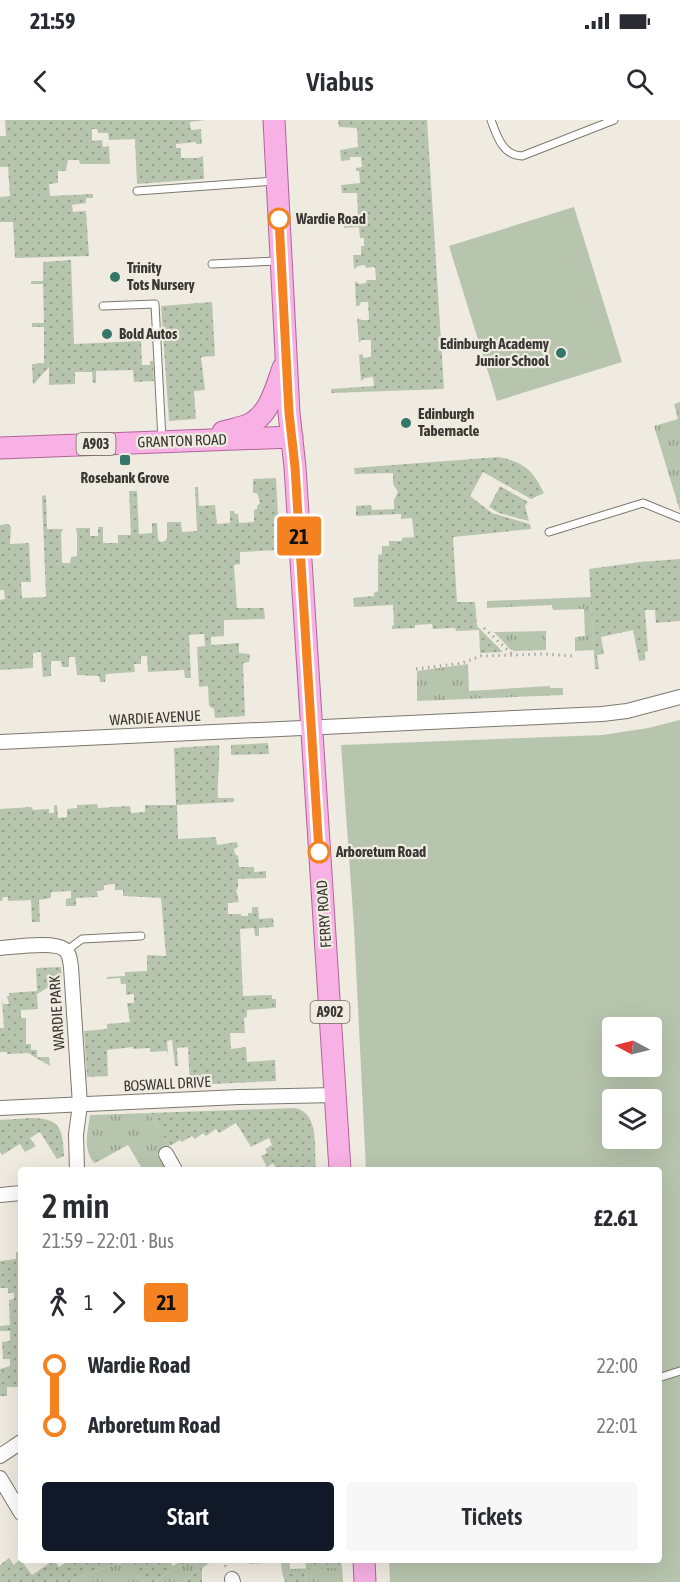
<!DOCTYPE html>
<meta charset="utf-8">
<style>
:root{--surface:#fff;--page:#f7f7f7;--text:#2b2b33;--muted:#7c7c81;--accent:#111827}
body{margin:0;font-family:"Asap Condensed",sans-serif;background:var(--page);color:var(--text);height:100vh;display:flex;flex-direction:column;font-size:22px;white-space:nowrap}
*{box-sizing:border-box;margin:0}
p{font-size:20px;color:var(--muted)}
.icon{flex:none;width:33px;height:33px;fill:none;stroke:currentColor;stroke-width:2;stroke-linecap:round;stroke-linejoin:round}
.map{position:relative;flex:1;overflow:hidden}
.details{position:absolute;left:18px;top:1047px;width:644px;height:396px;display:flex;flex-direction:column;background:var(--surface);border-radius:6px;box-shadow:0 6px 24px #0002}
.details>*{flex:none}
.badge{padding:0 12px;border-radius:4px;font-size:21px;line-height:39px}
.needle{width:39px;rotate:277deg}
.fabs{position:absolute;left:602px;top:897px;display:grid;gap:12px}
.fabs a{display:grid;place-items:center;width:60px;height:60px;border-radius:6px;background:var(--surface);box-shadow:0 6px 24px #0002;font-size:30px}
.map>.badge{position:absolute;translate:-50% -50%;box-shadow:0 0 0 3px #fff}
.legs{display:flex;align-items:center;gap:9px;height:66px;padding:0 24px;font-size:20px}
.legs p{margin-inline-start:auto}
.head{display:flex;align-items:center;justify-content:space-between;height:102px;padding:0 24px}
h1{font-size:33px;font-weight:600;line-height:45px}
.button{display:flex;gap:12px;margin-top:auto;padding:12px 24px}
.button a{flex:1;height:69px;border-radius:6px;background:var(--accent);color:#fff;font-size:24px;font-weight:600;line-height:69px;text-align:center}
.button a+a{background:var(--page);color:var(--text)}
ul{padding:0 24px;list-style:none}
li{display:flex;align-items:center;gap:21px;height:60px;font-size:22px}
li i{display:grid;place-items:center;width:9px;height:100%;margin:0 8px;background:currentColor}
li i::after{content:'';width:15px;height:15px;margin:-8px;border:4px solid;border-radius:50%;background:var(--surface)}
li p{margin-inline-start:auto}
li:first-child i{background:linear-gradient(#0000 50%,currentColor 0)}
li:last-child i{background:linear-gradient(currentColor 50%,#0000 0)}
.status{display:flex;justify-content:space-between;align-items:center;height:42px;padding:0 30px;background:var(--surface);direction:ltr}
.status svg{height:16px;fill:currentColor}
header{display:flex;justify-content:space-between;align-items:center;height:78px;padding:0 24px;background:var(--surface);font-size:27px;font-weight:600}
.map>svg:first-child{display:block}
.grass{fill:url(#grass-tufts)}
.park{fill:#b8c5ae;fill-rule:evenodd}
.garden{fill:url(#garden-dots)}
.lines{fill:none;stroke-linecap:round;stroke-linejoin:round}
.service-casing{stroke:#7c786e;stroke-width:9}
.minor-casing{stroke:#7c786e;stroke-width:16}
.primary-casing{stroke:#b1649a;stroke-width:23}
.path{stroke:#aba89f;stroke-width:3;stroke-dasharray:1.5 4.5;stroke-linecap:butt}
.service{stroke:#fff;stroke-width:7}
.minor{stroke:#fff;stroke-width:14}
.primary{stroke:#f7b1e4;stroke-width:21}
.line-1-casing{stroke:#fff;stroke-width:14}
.line-1{stroke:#f58220;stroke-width:9}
.stop-1-dot{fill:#fff;stroke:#f58220;stroke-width:3}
.poi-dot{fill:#347668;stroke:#efebe0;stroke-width:2}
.labels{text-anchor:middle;stroke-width:4.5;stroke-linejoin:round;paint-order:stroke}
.shield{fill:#efebe0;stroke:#706d67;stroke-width:1.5}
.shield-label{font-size:14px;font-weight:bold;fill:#393733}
.stop-label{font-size:15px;font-weight:bold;fill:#393733;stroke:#efebe0;text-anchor:start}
.poi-label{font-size:15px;font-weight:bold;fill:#393733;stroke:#efebe0;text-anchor:start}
.street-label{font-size:15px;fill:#393733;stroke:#efebe0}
</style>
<div class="status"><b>21:59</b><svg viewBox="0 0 49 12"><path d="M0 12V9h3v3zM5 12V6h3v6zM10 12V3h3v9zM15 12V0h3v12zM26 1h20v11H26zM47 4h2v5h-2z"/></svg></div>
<header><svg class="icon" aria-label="back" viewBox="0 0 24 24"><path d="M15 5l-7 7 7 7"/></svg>Viabus<svg class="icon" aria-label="search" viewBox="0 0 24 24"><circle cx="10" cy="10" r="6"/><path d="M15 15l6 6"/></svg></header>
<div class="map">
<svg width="680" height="1462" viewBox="0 0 680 1462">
<defs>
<pattern id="grass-tufts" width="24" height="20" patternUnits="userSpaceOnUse" patternTransform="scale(1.5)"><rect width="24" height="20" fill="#b8c5ae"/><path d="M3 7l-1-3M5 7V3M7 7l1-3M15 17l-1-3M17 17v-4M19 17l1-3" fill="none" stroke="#97a18e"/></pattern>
<pattern id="garden-dots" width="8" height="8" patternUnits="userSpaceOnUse" patternTransform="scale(1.5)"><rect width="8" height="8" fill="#b8c5ae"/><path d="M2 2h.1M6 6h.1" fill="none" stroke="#97a18e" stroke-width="1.8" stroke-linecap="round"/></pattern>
</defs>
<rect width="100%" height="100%" fill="#efebe0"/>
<g class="grass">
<polygon points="680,282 680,391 654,306 678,299 674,284"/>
<polygon points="591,477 594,530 575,531 575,517 585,516 584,489 553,490 552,485 487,488 487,481"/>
<polygon points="546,511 546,530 515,531 511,530 494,512"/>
<polygon points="468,544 469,571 550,566 550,568 563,568 563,575 417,581 417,551"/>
<path d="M149 993 170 1026 157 1034 167 1050H143L128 1025 95 1043C82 1031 88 1011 90 995Z"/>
<polygon points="190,1440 206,1440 208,1444 182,1462 153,1462"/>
<polygon points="250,1440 290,1440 290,1449 342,1447 343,1462 306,1462 305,1452 282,1452 281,1442 249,1444"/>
<polygon points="129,1441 144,1462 70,1462 85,1454"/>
</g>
<g class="park">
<polygon points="574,87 622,242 497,281 449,126"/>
<path d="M680 600V1462H390L389 1440H658V1050H366L354 807 341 625 602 615 648 608ZM612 908H651V946H612ZM612 980H651V1018H612Z"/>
</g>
<g class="garden">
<polygon points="5,0 206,0 190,2 191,10 201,9 202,24 196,24 196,22 176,24 176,28 181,28 181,38 197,38 203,36 204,59 137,64 135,19 109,20 108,13 98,13 97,9 92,9 92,21 102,20 103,27 109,26 110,44 80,44 79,40 68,40 66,51 58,51 58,63 49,64 50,76 93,74 93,78 86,78 86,83 72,85 73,92 86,91 89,136 15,138 13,102 0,102 0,77 10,76 8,47 0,47 0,16 6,16"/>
<polygon points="338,0 427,0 444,269 331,273 331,269 374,266 373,257 365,258 361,261 359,235 362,234 364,238 371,237 371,220 362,220 359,223 357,198 362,200 369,200 368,182 361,182 359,186 356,186 355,161 359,164 366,163 367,160 376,160 375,147 366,148 365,145 358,146 356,148 354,149 353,135 361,135 361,126 364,126 364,118 360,118 359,107 344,108 343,97 358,96 357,73 342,73 341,65 360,63 359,51 356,51 356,48 362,47 361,37 350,37 350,40 341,41 340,30 358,27 357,8 339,7"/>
<polygon points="71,140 74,224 141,221 142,245 150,245 150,241 153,241 154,261 134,262 133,250 96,251 96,263 93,263 92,252 75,252 75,264 49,265 49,247 33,265 32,244 44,243 44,207 32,207 32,203 44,203 43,164 31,164 31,161 43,161 43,142"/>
<polygon points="212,182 215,236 201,237 205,270 194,271 196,299 169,301 161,186"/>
<path d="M499 337C524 342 533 350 544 373L531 379 483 352 470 376 492 393 530 404 531 409 453 417 457 482H475L477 506 503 532 480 533 479 510 456 511 455 508 433 509 432 504 415 505V508L392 509V506L394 505 393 485 354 487 353 478 374 476V473L378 471V435L382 434V426H389V421H402V418L414 417 412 398 401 399V394L356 396V386L371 385 372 390 394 389V380L398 372 393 364V353L355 354 354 348Z"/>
<polygon points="276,358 280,430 240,432 240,444 234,445 237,488 264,488 265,499 224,500 224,516 211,517 211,525 239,523 239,533 250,534 249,542 243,543 245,596 215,598 214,589 209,586 208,566 199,567 197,527 205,526 204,514 189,515 191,558 185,558 184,550 148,552 147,536 141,536 141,544 134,544 135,552 106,554 105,562 100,562 99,556 77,555 75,537 69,537 69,547 62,547 61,541 51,541 51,556 43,557 41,532 33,533 33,548 0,550 0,480 5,479 4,470 0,470 0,405 8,404 11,407 10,424 29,423 31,462 21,462 22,478 46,477 42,376 46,375 47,409 63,409 61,413 62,443 70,443 71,437 77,436 77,413 76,408 90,408 90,416 98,416 98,407 103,407 103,423 118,423 118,415 131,415 129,371 137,371 139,414 152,413 152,403 157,403 158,419 160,422 165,421 167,418 167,402 181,402 182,412 197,411 195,367 198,367 199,386 215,385 217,404 230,403 230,391 234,391 235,394 238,394 239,403 254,402 254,390 257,389 257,386 260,383 257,373 253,373 253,359"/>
<polygon points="500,366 528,382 525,386 529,401 499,393 489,387"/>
<polygon points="680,439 680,501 656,503 655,490 645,490 648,531 645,532 645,540 639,541 633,510 601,517 604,534 597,535 599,549 595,549 589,449 640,442"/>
<polygon points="268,623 269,634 231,635 231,625"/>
<path d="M219 625C220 643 217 660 218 678H234V682L177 685 178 719 216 717 217 725 237 722 238 727 234 729 235 734 238 736 239 747H254V752L266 751V758L238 759V768L236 770 239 782 228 783V794H241V796H248V793H252V787H258L259 799 273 798 274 807 259 808V816H255L254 808 240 809 243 876 272 875V879H276V888L247 890V897L244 898 245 913H230L231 929 246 927 247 942 275 940 276 961 190 965 188 927 177 928 178 946H175L172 920 167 921 168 933 166 931 150 932V928L133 929V927L107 930 108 956 87 957 84 911 107 909V904L130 902 127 883H134V874L126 875V864H121L120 858 107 859V857L125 856V852L147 851V835L166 836 161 778 123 776V770H115V764L104 765V770L97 771 98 777 76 778V786H66V779L71 778V771L51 772V778L39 780 40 802H32L31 780 8 781V777H3L2 781H0V689L32 687 33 690 49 689V693H54V685H57L58 698 67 697V689L77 688V685L97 684 98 688 130 686 131 693 145 692V685H176L174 628Z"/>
<polygon points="61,847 62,859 37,874 38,889 21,890 21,898 26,898 26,924 31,924 31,930 37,930 37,937 49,937 50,946 28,933 7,934 7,932 0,932 0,908 4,908 2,879 3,884 9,884 7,876 9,876 9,873 37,871 36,848"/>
<path d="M295 988C320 993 314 1029 316 1050H277L273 1043 267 1047 261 1036 267 1033 265 1029 272 1025 269 1018 251 1027 236 1003 219 1013 216 1009 206 1016 203 1013 195 1019 192 1016 182 1022 180 1020 170 1026 149 993Z"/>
<path d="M32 998C62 999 62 1009 64 1036L57 1039 40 1012 30 1018 36 1026 25 1032 20 1024 2 1035 0 1032V1000Z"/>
<polygon points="16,1132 21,1132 21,1267 7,1267 7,1276 0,1276 0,1249 10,1246 10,1239 3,1239 2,1222 10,1221 10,1211 0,1211 0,1206 10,1205 9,1180 14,1179 14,1173 8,1173 8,1168 0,1168 0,1141 16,1139"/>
<polygon points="9,1438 14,1445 20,1439 32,1455 54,1440 59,1447 67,1442 67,1440 168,1440 173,1446 182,1440 190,1440 153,1462 144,1462 128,1441 85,1454 70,1462 0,1462 0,1445"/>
<polygon points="305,1440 341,1440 342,1447 306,1449"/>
<polygon points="202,1448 202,1462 182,1462"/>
<polygon points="282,1452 305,1452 306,1462 285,1462"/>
</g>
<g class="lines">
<g class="service-casing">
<g id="service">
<path d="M491 0C497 16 502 35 522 36L614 0"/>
<polyline points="137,71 275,61"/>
<polyline points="212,144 278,141"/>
<polyline points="103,186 155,184 162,320"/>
<polyline points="549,412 643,383 680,398"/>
<polyline points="66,831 82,819 141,816"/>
<polyline points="658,1258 680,1251"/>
</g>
</g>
<g class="minor-casing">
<g id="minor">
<polyline points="0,622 602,594 627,591 680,577"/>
<path d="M0 828C14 827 54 821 64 829 70 833 70 841 71 847L80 985 76 1014 77 1050"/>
<polyline points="0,988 239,977 336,975"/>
<polyline points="166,1034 175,1050"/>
<polyline points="0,1075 21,1073"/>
<polyline points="0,1336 21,1322"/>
<polyline points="0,1358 21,1393"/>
<polyline points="232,1459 233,1462"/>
</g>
</g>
<g class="primary-casing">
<g id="primary">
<polyline points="274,0 289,293 295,347 340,1050"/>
<path d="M223 312C232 309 242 308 250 304 270 294 276 267 283 248"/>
<polyline points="0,328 292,317"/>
<polyline points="364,1440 365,1462"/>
</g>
</g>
<g class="path">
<polyline points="484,508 513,535"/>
<polyline points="416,549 462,543 481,536 545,534 573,536"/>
<polyline points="222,1440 226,1447"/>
</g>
<use href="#service" class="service"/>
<use href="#minor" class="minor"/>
<use href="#primary" class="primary"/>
</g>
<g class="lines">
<g class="line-1-casing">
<polyline id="line-1" points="279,99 289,293 295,347 319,732"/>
</g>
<use href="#line-1" class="line-1"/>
</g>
<g class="stop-1-dot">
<circle cx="279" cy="99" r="10"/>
<circle cx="319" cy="732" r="10"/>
</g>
<g class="poi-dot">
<circle cx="115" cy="157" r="6"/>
<circle cx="107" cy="214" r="6"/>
<circle cx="561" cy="233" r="6"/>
<circle cx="406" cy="303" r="6"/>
<rect x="119" y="334" width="12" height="12" rx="3"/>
</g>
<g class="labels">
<g class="shield">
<rect x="76.5" y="313" width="39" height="22" rx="4.5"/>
<rect x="310.5" y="881" width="39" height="22" rx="4.5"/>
</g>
<g class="shield-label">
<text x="96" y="329">A903</text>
<text x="330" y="897">A902</text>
</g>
<g class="stop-label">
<text x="296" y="104">Wardie Road</text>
<text x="336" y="737">Arboretum Road</text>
</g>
<g class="poi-label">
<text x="127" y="153">Trinity<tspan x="127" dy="17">Tots Nursery</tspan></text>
<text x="119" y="219">Bold Autos</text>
<text x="549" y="229" text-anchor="end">Edinburgh Academy<tspan x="549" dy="17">Junior School</tspan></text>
<text x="418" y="299">Edinburgh<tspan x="418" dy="17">Tabernacle</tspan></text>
<text x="125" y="363" text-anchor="middle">Rosebank Grove</text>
</g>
<g class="street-label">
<text transform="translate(182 321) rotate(-2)" y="5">GRANTON ROAD</text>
<text transform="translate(155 598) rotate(-3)" y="5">WARDIE AVENUE</text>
<text transform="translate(324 794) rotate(-94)" y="5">FERRY ROAD</text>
<text transform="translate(57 893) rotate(-94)" y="5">WARDIE PARK</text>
<text transform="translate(167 964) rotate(-3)" y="5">BOSWALL DRIVE</text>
</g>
</g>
</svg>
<div class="fabs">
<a><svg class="needle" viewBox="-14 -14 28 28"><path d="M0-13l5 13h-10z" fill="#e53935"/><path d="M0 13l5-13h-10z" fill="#7c7c81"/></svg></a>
<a><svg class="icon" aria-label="layers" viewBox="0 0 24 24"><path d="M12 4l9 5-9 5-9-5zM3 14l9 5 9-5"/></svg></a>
</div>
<b class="badge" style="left:299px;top:416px;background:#f58220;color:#111">21</b>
<section class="details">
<div class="head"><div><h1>2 min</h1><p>21:59 – 22:01 · Bus</p></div><b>£2.61</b></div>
<div class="legs"><svg class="icon" aria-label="walk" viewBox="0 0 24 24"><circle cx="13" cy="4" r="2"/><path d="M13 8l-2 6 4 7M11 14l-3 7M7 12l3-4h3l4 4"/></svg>1<svg class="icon" aria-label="forward" viewBox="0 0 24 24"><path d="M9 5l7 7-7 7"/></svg><b class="badge" style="background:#f58220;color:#111">21</b></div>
<ul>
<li><i style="color:#f58220"></i><b>Wardie Road</b><p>22:00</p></li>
<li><i style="color:#f58220"></i><b>Arboretum Road</b><p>22:01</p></li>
</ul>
<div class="button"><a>Start</a><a>Tickets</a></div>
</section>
</div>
